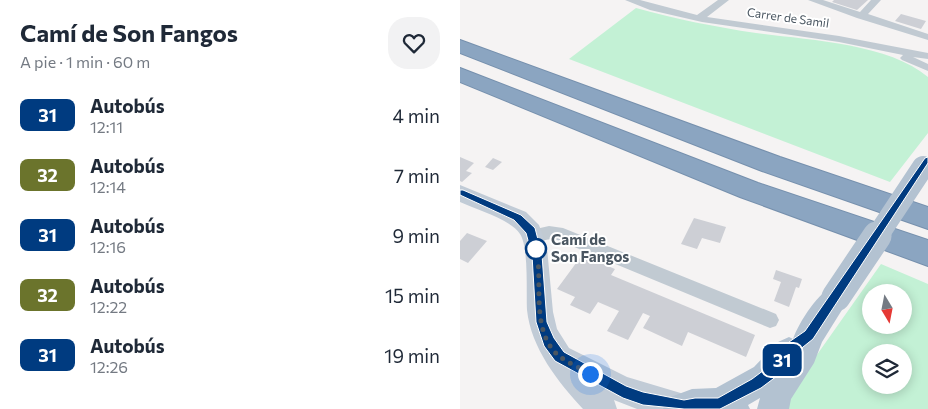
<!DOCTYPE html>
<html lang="es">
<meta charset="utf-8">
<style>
:root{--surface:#fff;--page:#f2f2f3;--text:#1f2937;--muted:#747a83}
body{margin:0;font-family:Commissioner,sans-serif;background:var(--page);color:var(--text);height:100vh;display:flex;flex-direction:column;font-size:19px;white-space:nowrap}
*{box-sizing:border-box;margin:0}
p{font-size:16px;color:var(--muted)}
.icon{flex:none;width:28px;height:28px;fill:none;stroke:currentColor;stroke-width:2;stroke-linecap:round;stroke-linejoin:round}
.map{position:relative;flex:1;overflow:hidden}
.drawer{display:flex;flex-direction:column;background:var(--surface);width:460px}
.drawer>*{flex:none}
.badge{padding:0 10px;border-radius:8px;font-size:18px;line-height:32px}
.needle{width:32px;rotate:170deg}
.controls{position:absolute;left:402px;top:284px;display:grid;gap:10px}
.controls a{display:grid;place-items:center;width:50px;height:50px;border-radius:50%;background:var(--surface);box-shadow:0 2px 12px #0003;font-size:25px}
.you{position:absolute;width:25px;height:25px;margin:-12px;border:4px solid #fff;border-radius:50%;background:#1a73e8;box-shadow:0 0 0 8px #1a73e833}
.map>.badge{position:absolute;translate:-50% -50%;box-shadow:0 0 0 2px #fff}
.round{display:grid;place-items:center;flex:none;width:52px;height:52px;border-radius:20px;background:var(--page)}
.head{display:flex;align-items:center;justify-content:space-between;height:85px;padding:0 20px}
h1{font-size:24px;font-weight:700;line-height:38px}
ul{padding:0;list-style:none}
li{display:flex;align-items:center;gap:15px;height:60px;padding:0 20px}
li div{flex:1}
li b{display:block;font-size:19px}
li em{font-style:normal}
li .badge{min-width:55px;font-weight:700;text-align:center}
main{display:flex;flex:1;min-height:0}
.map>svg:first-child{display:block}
.green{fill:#c3f1d5;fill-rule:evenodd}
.building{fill:#cdcfd5}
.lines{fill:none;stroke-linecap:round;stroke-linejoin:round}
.highway-casing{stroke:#7690ad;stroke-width:2}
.street{fill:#c1cad2;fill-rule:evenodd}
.secondary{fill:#c1cbd6;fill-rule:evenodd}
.primary{fill:#b3c2d1;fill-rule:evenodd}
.highway{fill:#8ba5c1;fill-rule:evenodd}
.primary-bridge-far1{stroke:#b3c2d1;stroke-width:22}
.primary-bridge{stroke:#b3c2d1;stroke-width:29}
.line{fill:#003b80;stroke:#fff}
.walk{stroke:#4a5661;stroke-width:5;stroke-dasharray:0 9}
.stop-dot{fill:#fff;stroke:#003b80;stroke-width:2.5}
.labels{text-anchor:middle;stroke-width:4;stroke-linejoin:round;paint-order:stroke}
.far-street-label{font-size:12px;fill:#4a5661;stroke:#fff}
.stop-label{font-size:15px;font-weight:bold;fill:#4a5661;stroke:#fff;text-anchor:start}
</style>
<main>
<section class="drawer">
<div class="head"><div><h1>Camí de Son Fangos</h1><p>A pie · 1 min · 60 m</p></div><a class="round"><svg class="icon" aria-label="heart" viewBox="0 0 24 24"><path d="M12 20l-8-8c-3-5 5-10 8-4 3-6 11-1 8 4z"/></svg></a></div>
<ul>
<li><span class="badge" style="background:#003b80;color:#fff">31</span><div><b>Autobús</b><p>12:11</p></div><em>4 min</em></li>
<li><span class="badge" style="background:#6b742c;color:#fff">32</span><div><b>Autobús</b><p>12:14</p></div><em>7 min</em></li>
<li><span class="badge" style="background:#003b80;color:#fff">31</span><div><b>Autobús</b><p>12:16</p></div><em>9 min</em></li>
<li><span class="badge" style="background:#6b742c;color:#fff">32</span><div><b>Autobús</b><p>12:22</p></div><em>15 min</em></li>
<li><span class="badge" style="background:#003b80;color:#fff">31</span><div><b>Autobús</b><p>12:26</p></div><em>19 min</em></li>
</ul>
</section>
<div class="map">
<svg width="468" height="409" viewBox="0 0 468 409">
<rect width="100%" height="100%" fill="#f5f3f3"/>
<g class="green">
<path d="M176 8C216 19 255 27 296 33 347 40 428 43 468 77V133L430 182 109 59Z"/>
<path d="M421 264 468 284V409H327L332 392 342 376ZM411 292H444V325H411ZM411 352H444V385H411Z"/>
</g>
<g class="building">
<polygon points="374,0 408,0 397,10 372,2"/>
<polygon points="441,14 466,21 461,29 435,21"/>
<polygon points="0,157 14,163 6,171 12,173 2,182 0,181"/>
<polygon points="33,158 42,162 33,170 25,167"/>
<polygon points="234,218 266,227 260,243 242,238 237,249 221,244"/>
<polygon points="7,233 27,241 8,263 0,259 0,241"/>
<polygon points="122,255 155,269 151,275 295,335 286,357 228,332 222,346 183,328 190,316 183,313 168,340 147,331 159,311 138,302 130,314 110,305 115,297 97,289"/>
<polygon points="316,270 342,279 339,288 336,287 329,307 314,301 321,282 313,279"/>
</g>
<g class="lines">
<g class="highway-casing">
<g id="highway">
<polygon points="0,40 320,157 468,207 468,229 302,171 0,53"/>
<polygon points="0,68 298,183 468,240 468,266 280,197 0,82"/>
</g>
</g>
<g class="street">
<polygon points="165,0 180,0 237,15 258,0 269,0 247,17 379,36 468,53 468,59 453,57 468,64 468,71 442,60 440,58 443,55 379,42 242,22 190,10"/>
<polygon points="348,0 363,0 400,12 411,0 421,0 408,14 468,34 468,40 397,18"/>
<path d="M89 226 103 228 316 314 319 320 316 326 310 328 95 239C86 238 77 244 67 241L65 236 67 231Z"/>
</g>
<path class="secondary" d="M0 185 66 212 79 225 87 248 93 312 97 329 109 348 167 377 234 397 238 409H177L154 400 157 409H123C98 382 71 348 67 310 66 293 69 247 60 234 50 219 17 210 0 202Z"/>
<path class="primary" d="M376 284 386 288 390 297 362 342 354 363 331 399 329 409H297L300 398 288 405 290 409H203L208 398 232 389 256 388 294 367 318 342 329 337 333 339C339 322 359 291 376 284Z"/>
<use href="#highway" class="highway"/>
<polyline class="primary-bridge-far1" points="416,238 463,167"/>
<polyline class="primary-bridge" points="376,297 417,236"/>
</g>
<polygon class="line" points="468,157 468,163 353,339 338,351 317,376 301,388 260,409 224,409 183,405 163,398 95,361 84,346 76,322 72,255 66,233 54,220 0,195 0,190 3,190 61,215 75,228 82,255 87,322 94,338 104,352 166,386 183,392 224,400 235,398 258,398 292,379 308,367 329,342 345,331 465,158"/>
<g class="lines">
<path class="walk" d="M76 249C84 279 69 331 99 356 108 363 120 368 130 374"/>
</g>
<circle class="stop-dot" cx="76" cy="249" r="10"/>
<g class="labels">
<g class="far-street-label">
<text transform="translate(328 18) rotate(8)" y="4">Carrer de Samil</text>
</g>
<g class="stop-label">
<text x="91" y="245">Camí de<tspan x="91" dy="17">Son Fangos</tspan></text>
</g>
</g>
</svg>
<div class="controls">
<a><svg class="needle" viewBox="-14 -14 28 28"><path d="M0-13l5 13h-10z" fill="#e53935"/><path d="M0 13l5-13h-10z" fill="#747a83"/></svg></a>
<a><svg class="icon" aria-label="layers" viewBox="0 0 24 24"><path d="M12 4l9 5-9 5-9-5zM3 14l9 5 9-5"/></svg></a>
</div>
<div class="you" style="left:130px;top:374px"></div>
<b class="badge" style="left:322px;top:360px;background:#003b80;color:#fff">31</b>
</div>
</main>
